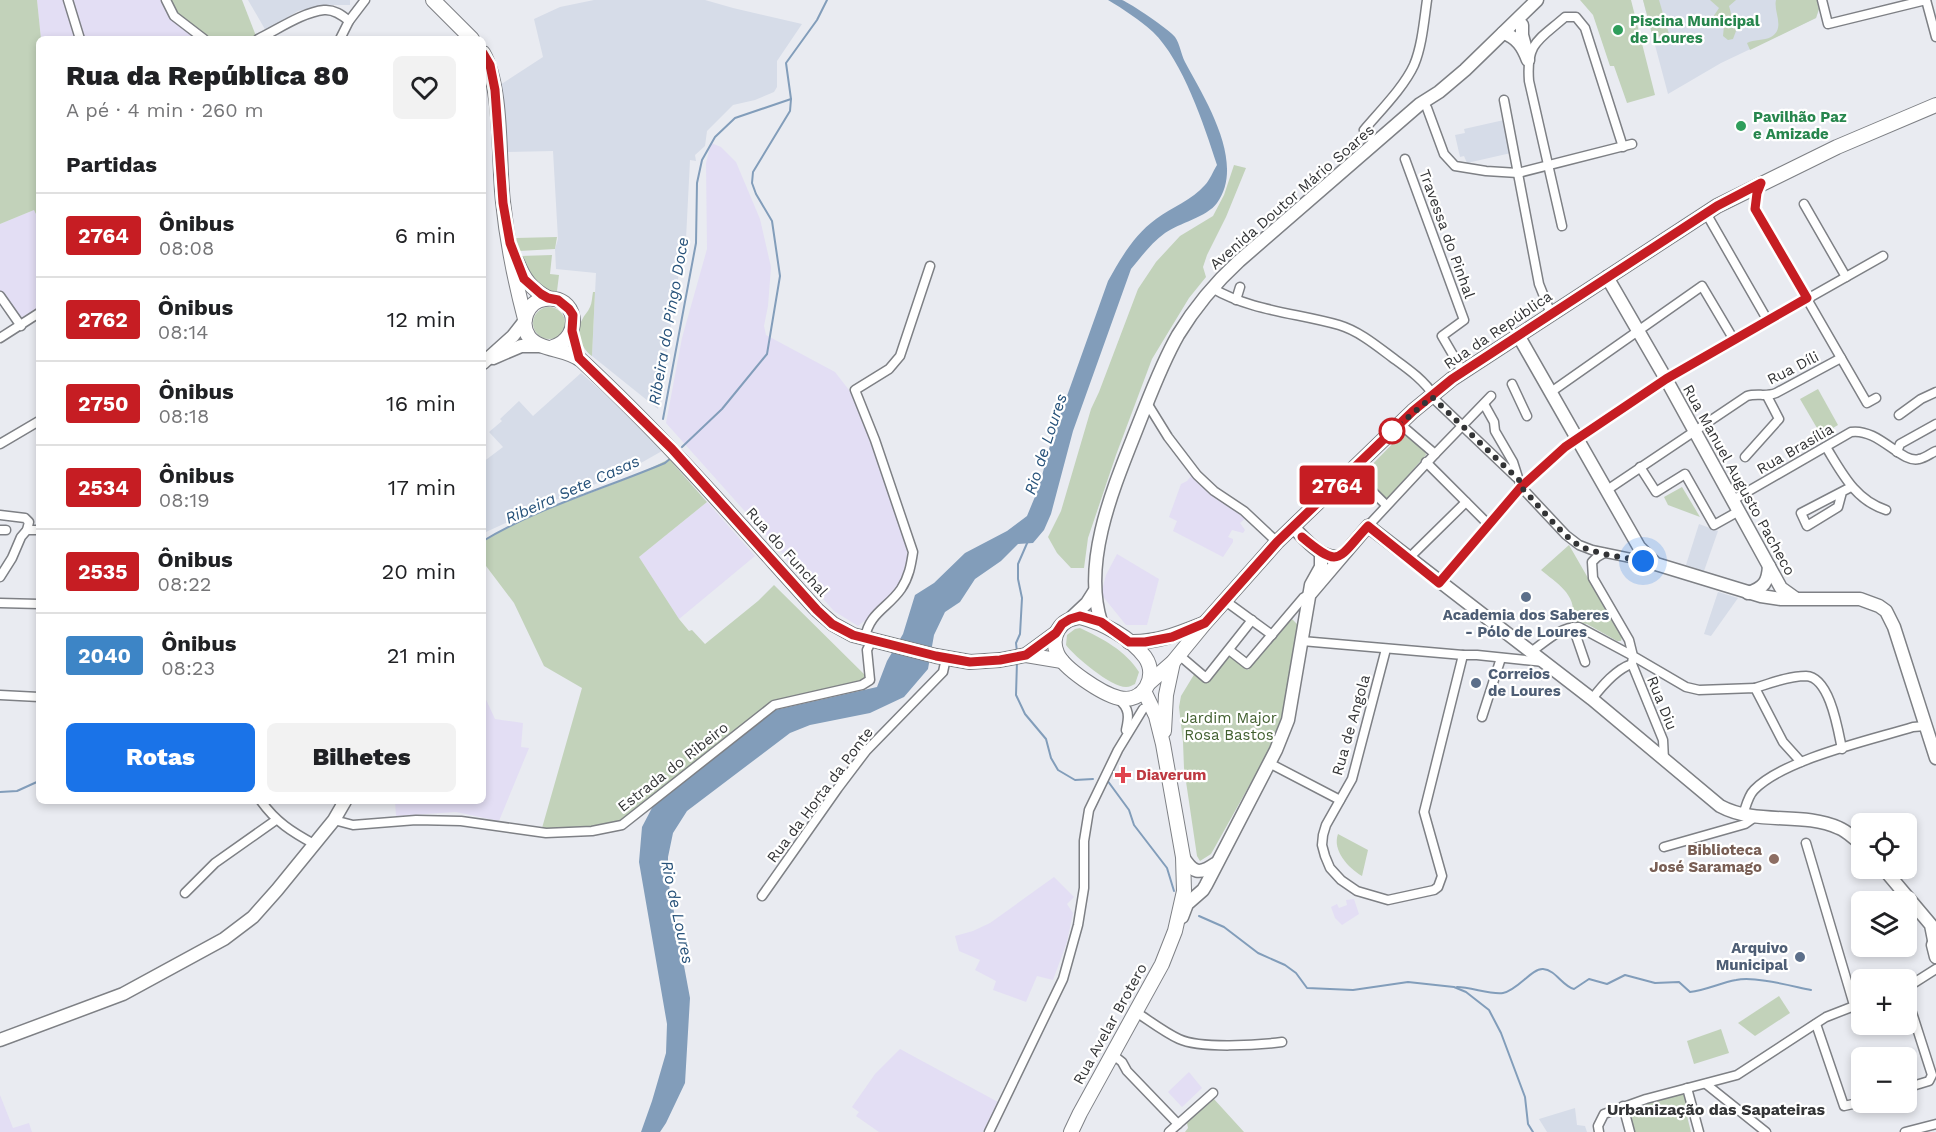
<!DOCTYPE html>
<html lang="pt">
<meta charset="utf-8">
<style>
:root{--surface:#fff;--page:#f2f2f2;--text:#202124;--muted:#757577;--line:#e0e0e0;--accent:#1a73e8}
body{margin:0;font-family:"Work Sans",sans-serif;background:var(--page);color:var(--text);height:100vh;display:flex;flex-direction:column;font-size:22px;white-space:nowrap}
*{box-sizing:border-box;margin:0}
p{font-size:20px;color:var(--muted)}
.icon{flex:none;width:33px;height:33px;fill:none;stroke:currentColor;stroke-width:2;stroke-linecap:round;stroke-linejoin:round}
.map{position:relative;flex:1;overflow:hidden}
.sheet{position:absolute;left:36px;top:36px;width:450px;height:768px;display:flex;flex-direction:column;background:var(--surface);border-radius:9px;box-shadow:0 3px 9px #0003}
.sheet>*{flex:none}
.badge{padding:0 12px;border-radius:4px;font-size:21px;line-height:39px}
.buttons{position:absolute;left:1851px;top:813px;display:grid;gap:12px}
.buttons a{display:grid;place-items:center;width:66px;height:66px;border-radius:9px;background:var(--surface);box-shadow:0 3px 9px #0003;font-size:30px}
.you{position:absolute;width:30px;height:30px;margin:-15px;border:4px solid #fff;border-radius:50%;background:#1a73e8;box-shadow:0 0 0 9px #1a73e833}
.map>.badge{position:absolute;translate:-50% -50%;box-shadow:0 0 0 3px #fff}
h2{padding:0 30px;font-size:22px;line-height:54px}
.round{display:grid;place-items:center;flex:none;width:63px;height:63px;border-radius:9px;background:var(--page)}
.summary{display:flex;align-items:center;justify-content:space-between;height:102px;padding:0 30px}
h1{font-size:28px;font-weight:800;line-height:45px}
.primary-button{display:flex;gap:12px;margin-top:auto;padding:12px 30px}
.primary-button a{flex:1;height:69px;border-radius:9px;background:var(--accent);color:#fff;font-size:24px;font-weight:800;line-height:69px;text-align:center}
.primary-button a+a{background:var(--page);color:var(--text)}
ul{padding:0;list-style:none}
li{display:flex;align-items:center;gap:18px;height:84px;padding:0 30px;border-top:2px solid var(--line)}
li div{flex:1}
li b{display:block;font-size:22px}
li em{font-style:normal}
li .badge{min-width:66px;font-weight:700;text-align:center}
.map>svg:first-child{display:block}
.built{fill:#d6dce8}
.industrial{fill:#e3def4}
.green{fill:#c2d2ba}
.water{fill:#829dba}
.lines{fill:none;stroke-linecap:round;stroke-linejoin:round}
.stream{stroke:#829dba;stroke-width:2}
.street-casing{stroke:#7e8085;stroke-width:11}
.secondary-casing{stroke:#7e8085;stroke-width:15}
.primary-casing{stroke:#7e8085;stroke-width:16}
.street{stroke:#fff;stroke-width:8}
.secondary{stroke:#fff;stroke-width:12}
.primary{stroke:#fff;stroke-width:14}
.line-casing{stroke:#fff;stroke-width:14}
.line{stroke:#c61d23;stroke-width:9}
.walk{stroke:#333436;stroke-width:6;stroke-dasharray:0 10.8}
.leisure-dot{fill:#2e9e5b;stroke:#fff;stroke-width:2}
.stop-dot{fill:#fff;stroke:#c61d23;stroke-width:3}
.service-dot{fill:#5c6f8a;stroke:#fff;stroke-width:2}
.health-dot{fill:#e0444e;stroke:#fff;stroke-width:2}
.education-dot{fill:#8d6e63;stroke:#fff;stroke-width:2}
.labels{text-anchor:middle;stroke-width:4.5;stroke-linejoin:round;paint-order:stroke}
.leisure-label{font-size:15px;font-weight:bold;fill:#27864d;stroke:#fff;text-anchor:start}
.street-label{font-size:15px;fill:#333436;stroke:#fff}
.service-label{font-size:15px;font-weight:bold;fill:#4e5e75;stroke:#fff}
.park-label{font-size:15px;fill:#415f2f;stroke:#fff}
.health-label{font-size:15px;font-weight:bold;fill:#be3a42;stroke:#fff;text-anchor:start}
.education-label{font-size:15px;font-weight:bold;fill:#785e54;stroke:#fff;text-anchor:end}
.water-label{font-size:16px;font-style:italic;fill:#27527a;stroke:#fff}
.neighbourhood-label{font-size:16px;font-weight:bold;fill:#333436;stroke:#fff}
</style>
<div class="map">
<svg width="1936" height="1132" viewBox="0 0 1936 1132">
<rect width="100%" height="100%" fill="#e9ebf1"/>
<g class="built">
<polygon points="248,0 350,0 350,5 325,5 298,11 266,31"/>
<polygon points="594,0 705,0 733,8 802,24 777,61 777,87 774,92 755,100 733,105 707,131 705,146 695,155 696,161 690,160 685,259 681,260 658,409 592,356 596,273 556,269 555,249 558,239 553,151 504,152 500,85 543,57 534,19 560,7"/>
<polygon points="1643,0 1817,0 1819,9 1816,18 1721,63 1668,94"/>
<polygon points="1504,120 1511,153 1467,163 1464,156 1460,157 1455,135 1465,133 1464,129"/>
<polygon points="581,373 613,401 662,451 625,472 551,502 486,532 483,527 483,462 503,447 489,432 502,421 500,419 519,401 533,416"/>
<polygon points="1699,524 1718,531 1704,571 1686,565"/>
<polygon points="1718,592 1738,598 1711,636 1704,634"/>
<polygon points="1575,1108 1577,1125 1585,1126 1587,1132 1547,1132 1539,1119"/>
</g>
<g class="industrial">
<polygon points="37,0 166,0 204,39 41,39"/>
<polygon points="711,143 721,147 736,162 760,219 771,267 768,306 764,326 766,335 835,372 849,390 856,401 907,549 907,565 902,580 886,604 858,626 834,611 666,423 682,338 707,249 706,163"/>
<polygon points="34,210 39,220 39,313 21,326 0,296 0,224"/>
<polygon points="1192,475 1213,496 1231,509 1248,516 1240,523 1245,530 1243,533 1232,530 1228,537 1233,539 1233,542 1223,557 1173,531 1177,521 1169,517 1181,484 1187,481"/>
<polygon points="707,502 755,556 679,619 639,557"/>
<polygon points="1117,554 1159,579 1147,625 1126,625 1101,594 1106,575"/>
<polygon points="483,693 495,719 523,723 521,747 529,748 499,821 456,812 396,816 395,801 483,801"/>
<polygon points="1054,877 1074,897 1067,904 1073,913 1067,942 1053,980 1037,976 1026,1002 993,990 996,981 975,970 980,960 959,951 955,936 973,931 990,923"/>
<polygon points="1354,899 1359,914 1342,925 1335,918 1331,907 1337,904 1339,908 1347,905 1346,900"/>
<polygon points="900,1049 998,1102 983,1132 879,1132 856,1116 859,1112 852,1107 875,1074"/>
<polygon points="1189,1072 1202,1088 1182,1107 1168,1092"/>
<polygon points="0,1095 13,1128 29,1123 32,1132 0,1132"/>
</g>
<g class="green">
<polygon points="0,0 37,0 41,39 39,39 39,220 34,210 0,224"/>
<polygon points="166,0 242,0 256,36 251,39 204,39 174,16"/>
<polygon points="1580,0 1631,0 1655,95 1627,103 1614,66 1610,66 1593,15"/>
<polygon points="1643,0 1659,0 1669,34 1653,38"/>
<polygon points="1710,0 1736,0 1729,6 1736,31 1733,39 1728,40 1723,36 1724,26 1713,17 1719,8"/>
<path d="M1776 0H1817L1819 9 1816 18 1750 50 1747 43C1754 39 1764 41 1771 37 1786 28 1773 12 1776 0Z"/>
<polygon points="1234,165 1246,168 1226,217 1207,255 1203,267 1206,277 1189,298 1152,359 1116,455 1088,538 1084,568 1071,568 1057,553 1048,537 1061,511 1091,409 1099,392 1138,289 1156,262 1180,236 1213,216 1224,195"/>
<polygon points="557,237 555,249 519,251 516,238"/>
<polygon points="552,255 550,274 559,275 557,291 553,293 536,284 520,256"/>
<path d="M593 292H595L592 356C581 348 575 332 582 320 584 315 588 312 590 307 592 303 592 297 593 292Z"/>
<circle cx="549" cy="323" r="16"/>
<polygon points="1818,389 1838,425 1821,435 1800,399"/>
<polygon points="1404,432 1425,451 1426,455 1388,498 1385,498 1362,475"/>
<path d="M669 459 707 502 639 557 679 619 689 631 692 630 705 644 758 601 774 585 870 680 774 705 622 825 592 831 542 828 582 688 544 666 514 603 483 562V541C541 505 609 491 669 459Z"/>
<polygon points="1682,487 1700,517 1668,505 1664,497"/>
<path d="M1569 545 1622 637 1621 641H1617L1587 624 1565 622 1572 617C1578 595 1555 582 1541 570Z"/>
<polygon points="1292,619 1299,626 1282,716 1272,745 1211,854 1200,861 1197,856 1184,768 1183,742 1179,707 1181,696 1195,673 1209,682 1230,656 1248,670"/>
<path d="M1080 628C1102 638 1126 651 1139 672L1135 684C1132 685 1130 687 1126 687 1111 687 1075 657 1066 645L1067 635 1075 629Z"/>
<path d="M1338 834 1368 850 1362 876C1348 868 1332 850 1338 834Z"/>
<polygon points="1779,996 1790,1013 1755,1036 1738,1023"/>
<polygon points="1721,1029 1729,1053 1694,1064 1687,1041"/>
<polygon points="1683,1094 1686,1096 1690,1106 1685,1108 1691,1132 1635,1132 1631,1117 1632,1108"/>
<polygon points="1213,1098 1244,1132 1185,1132 1188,1128 1186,1118"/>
</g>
<path class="water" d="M1108 0C1112 0 1118 0 1122 0 1130 3 1170 30 1175 37 1180 44 1181 54 1185 62 1205 99 1246 163 1217 203 1207 217 1179 223 1165 233 1152 242 1141 257 1131 269L1073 431 1051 514 1044 530 1033 543 1018 544 1001 561 975 579 960 602 945 612 934 635 928 669 904 697 870 713 810 725 790 733 687 811 673 833 668 857V880L690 998 685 1083 666 1123 660 1132H641L652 1101 666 1053 667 1024 639 862 642 827 653 806 728 745 775 710 877 687 887 661 903 634 915 595 934 583 965 553 1007 531 1027 516 1039 487 1052 438 1108 281C1121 258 1134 235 1156 219 1172 207 1192 200 1205 185 1210 180 1213 171 1217 165 1204 125 1183 61 1153 32 1140 20 1123 9 1108 0Z"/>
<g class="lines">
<g class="stream">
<polyline points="663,419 696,243 697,183 702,160 715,137 735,118 791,99"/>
<polyline points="682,447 722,409 767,354 780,276 772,221 756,194 752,183 753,172 790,111 791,99 786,63 817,20 827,0"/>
<path d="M483 541C537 508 606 488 665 463L671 458"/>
<polyline points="1017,652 1016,643 1020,634 1022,598 1018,579 1018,564 1028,541"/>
<polyline points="1017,661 1016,695 1025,714 1046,739 1051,758 1058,770 1075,780 1093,779"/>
<polyline points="1107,780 1129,810 1134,825 1167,868 1174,891"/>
<polyline points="0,792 17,791 39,781"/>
<polyline points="1199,916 1224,927 1258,953 1285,965 1296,973 1307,988 1353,990 1408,982 1454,987 1466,992 1489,1010 1501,1033 1525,1097 1528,1124 1533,1132"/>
<path d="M1457 987C1471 987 1491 995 1503 993 1517 991 1532 968 1543 969 1556 970 1562 986 1574 989L1589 979 1607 984 1625 975 1655 983 1679 982 1690 992C1706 990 1720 983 1736 980 1755 976 1791 986 1811 990"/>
</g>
<g class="street-casing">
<g id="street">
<polyline points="68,0 80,39"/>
<polyline points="166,0 174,16 204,39"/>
<polyline points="1822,0 1828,24 1926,0"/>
<polyline points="1926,0 1936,37"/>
<path d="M258 39C277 30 303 12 324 10 334 9 342 15 349 21"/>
<polyline points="340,39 349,21 365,0"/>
<polyline points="1504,100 1539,284 1551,314"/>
<polyline points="1427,108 1444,154 1455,166 1486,171 1518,173 1632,144"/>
<path d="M1376 143 1364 130C1380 111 1404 87 1414 65 1422 46 1424 21 1427 0"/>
<polyline points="1405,159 1464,320 1442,336 1463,372"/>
<polyline points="1761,184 1757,193 1755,209 1867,403 1876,398"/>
<polyline points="1804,204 1846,277"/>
<polyline points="1706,213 1768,321"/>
<path d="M1562 226 1529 81C1526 42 1539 40 1565 17H1576L1585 28 1623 147"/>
<path d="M1212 288C1251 311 1297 313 1339 325 1359 331 1377 346 1393 358 1408 369 1424 380 1434 396"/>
<polyline points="0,296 21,326"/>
<polyline points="1236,300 1240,287"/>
<polyline points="0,338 39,313"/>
<polyline points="1512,384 1527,416"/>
<polyline points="1551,392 1702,286 1734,340"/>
<polyline points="1432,397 1516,477"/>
<polyline points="1147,403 1168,437 1197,475 1214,491 1244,511 1277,542"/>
<polyline points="1484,404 1494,422 1495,431 1513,462 1521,487 1566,535 1579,545 1592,550 1655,563"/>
<polyline points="1899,415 1921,399 1936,392"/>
<polyline points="0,444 39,421"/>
<path d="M1826 447C1842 473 1855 500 1886 510"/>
<polyline points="1897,452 1900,444 1936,424"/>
<polyline points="1435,454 1491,396"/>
<polyline points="1745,457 1779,419 1767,396"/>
<polyline points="1426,462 1488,524"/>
<polyline points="1640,467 1656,492 1685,474 1714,525 1739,511"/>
<polyline points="1351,470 1386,505"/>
<path d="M1607 490 1747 396C1757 393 1766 397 1776 393L1841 358"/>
<polyline points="1842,492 1838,507 1807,526 1801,513 1851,487"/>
<path d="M1733 500 1851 432C1879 428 1901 464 1919 459 1925 458 1931 453 1936 451"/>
<polyline points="0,515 25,518 29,522 27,530"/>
<polyline points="1368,526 1435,454 1400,424"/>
<polyline points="0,530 6,530"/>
<polyline points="1604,553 1597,557 1592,562 1593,578 1629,640 1633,656 1686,687 1699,690 1755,688 1783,742 1801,762"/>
<polyline points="1408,559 1466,502"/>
<polyline points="0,577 12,558 21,537 27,530 39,530"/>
<polyline points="1439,583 1521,487 1567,445 1666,379 1883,256"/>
<polyline points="1224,600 1272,635"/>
<polyline points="0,603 39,604"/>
<polyline points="1573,627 1585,662"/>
<path d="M865 638C869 613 888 608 901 589 909 577 911 565 913 552L875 440 855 390 889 369 900 356 930 266"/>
<polyline points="1302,641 1463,655 1477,655 1544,662"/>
<polyline points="1386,649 1352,779 1326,825 1323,835 1322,845 1325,856 1330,868 1341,880 1357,891 1388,900 1434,890 1438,887 1442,876 1424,812 1463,655"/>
<polyline points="1229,650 1247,664 1303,598 1311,593"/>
<path d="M1531 652C1545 642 1561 626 1579 627L1633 656 1632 664 1663 740 1664 760"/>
<polyline points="1179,655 1206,678 1252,620"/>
<path d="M1755 688C1771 683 1789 676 1806 676 1830 677 1838 730 1842 749"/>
<polyline points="0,695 39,697"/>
<path d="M1118 699C1130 708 1129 717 1126 730"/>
<path d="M1592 699C1602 686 1616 669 1632 664"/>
<polyline points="1482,717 1501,658"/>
<polyline points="1269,763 1340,800"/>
<path d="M261 801C276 822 292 832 314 844"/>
<path d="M1743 815C1746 806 1748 796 1754 790 1784 759 1871 740 1913 727L1925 726"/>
<polyline points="334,820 353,825 416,820 461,821 546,833 592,831 622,825 774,705 862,685 870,680 867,650 872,640"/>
<polyline points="1806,843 1854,1005"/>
<polyline points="1664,847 1745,824 1755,817"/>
<polyline points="185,893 215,863 276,820"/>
<polyline points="762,896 838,788 866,751 943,672 946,658"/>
<polyline points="1906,988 1936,969"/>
<polyline points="1906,994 1932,1075 1929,1081 1906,1088"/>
<path d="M1136 1012C1150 1021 1164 1032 1179 1039 1200 1049 1259 1045 1282 1042"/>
<polyline points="1816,1024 1844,1106 1862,1102"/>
<polyline points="1112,1054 1122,1062 1127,1071 1178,1124"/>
<polyline points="1706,1084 1766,1132"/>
<polyline points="1687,1088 1699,1132"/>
<polyline points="1623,1106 1630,1132"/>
<polyline points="989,1132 1063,979 1078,925 1084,888 1084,841 1089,810 1118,750 1143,709"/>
<polyline points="1169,1132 1213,1093"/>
<polyline points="1599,1132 1598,1126 1604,1114 1646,1099 1737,1075 1826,1017 1862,1003"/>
<polyline points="1905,1132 1936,1124"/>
</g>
</g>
<g class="secondary-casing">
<g id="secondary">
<polyline points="1522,25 1522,35 1526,50"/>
<path d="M1503 33C1517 37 1523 47 1528 60"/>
<polyline points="1607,277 1666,379 1781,588 1795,598"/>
<polyline points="1518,335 1639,547 1656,564 1761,596 1781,599 1860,599 1879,606 1886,611 1894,627 1936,758"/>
<polyline points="493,358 521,346 540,346"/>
<polyline points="483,363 513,336 524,322"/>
<path d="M1293 527C1306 540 1322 561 1341 556"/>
<path d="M1311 593 1368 526 1592 699 1720 806C1757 826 1802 811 1839 828 1847 831 1854 839 1862 844"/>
<path d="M1748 593C1764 588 1768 582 1769 566"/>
<polyline points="1070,619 1087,603 1094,592"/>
<path d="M1101 622C1081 559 1116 482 1139 423 1151 393 1162 363 1178 335 1195 307 1215 283 1239 261L1420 104 1439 92 1465 70 1537 0"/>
<path d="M1183 857C1193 873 1199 875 1215 864"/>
<polyline points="1883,868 1931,925 1934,940"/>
<polyline points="1182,917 1187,904 1203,890 1206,885 1276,750 1288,720 1311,585 1321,567 1321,553"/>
<polyline points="1936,937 1933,945 1936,957"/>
<polyline points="0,1040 123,994 224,939 253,917 277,890 334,820 345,801"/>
</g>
</g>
<g class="primary-casing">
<g id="primary">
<polyline points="433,0 472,39"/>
<path d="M483 53C503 88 498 159 503 202 507 241 515 281 525 319"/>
<path d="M517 262C524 279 531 289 548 298"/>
<path d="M553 347C584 337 577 294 545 299 527 301 519 323 529 337 539 351 568 348 582 361 666 439 740 525 817 610L833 624 853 635 936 656 970 662 1000 660 1026 655 1062 661"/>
<path d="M1080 617C1103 623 1130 637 1145 657 1159 677 1143 704 1119 698 1102 694 1063 668 1057 653 1054 646 1054 637 1058 630 1063 621 1070 619 1080 617Z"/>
<path d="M1129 642C1156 643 1178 634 1203 624"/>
<polyline points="1026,655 1056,633"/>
<polyline points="1149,683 1173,662 1205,623 1277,542 1413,411 1452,379 1717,206 1837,147 1936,105"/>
<polyline points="1164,731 1166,695 1173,662"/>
<polyline points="1071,1132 1080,1113 1162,964 1175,931 1184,891 1183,857 1163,744 1156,716 1144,691"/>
</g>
</g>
<use href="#street" class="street"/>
<use href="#secondary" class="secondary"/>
<use href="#primary" class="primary"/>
</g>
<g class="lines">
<g class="line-casing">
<path id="line" d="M483 53 490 65 495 90 503 203 510 243 524 279 541 294 548 298 558 300 569 309 573 315 572 331 579 358 672 449 817 610 832 624 853 635 936 656 970 662 1000 660 1026 655 1056 633 1062 624 1070 619 1080 616 1101 622 1129 642H1145L1172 637 1205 623 1277 542 1413 411 1452 379 1717 206 1761 183 1757 193 1755 209 1807 298 1666 379 1565 447 1521 487 1439 583 1368 526C1337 559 1341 570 1302 537"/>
</g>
<use href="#line" class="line"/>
<path class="walk" d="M1392 431 1432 397 1519 480 1521 487C1536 502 1563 537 1580 546 1599 555 1623 557 1643 561"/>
</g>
<g class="leisure-dot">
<circle cx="1618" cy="30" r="6"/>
<circle cx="1741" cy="126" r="6"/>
</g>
<circle class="stop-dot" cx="1392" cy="431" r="12"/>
<g class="service-dot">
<circle cx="1526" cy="597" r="6"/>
<circle cx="1476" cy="683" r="6"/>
<circle cx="1800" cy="957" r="6"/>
</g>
<path class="health-dot" d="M1120 766h6v6h6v6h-6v6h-6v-6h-6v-6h6z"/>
<circle class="education-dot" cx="1774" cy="859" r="6"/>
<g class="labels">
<g class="leisure-label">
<text x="1630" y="26">Piscina Municipal<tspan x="1630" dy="17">de Loures</tspan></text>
<text x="1753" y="122">Pavilhão Paz<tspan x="1753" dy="17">e Amizade</tspan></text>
</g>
<g class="street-label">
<text transform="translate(1292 197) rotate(-41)" y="5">Avenida Doutor Mário Soares</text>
<text transform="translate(1447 234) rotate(70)" y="5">Travessa do Pinhal</text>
<text transform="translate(1498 330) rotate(-34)" y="5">Rua da República</text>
<text transform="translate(1793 368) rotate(-27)" y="5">Rua Díli</text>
<text transform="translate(1795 449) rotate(-30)" y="5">Rua Brasília</text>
<text transform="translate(1739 480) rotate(61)" y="5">Rua Manuel Augusto Pacheco</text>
<text transform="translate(787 552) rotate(48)" y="5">Rua do Funchal</text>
<text transform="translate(1662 703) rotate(68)" y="5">Rua Diu</text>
<text transform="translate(1351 725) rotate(-74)" y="5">Rua de Angola</text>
<text transform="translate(673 767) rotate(-38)" y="5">Estrada do Ribeiro</text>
<text transform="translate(820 795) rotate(-53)" y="5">Rua da Horta da Ponte</text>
<text transform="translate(1110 1024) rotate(-61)" y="5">Rua Avelar Brotero</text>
</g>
<g class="service-label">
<text x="1526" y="620">Academia dos Saberes<tspan x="1526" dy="17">- Pólo de Loures</tspan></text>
<text x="1488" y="679" text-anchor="start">Correios<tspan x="1488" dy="17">de Loures</tspan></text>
<text x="1788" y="953" text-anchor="end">Arquivo<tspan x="1788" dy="17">Municipal</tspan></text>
</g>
<g class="park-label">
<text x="1229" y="723">Jardim Major<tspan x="1229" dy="17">Rosa Bastos</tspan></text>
</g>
<g class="health-label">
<text x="1136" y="780">Diaverum</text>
</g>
<g class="education-label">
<text x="1762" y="855">Biblioteca<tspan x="1762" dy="17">José Saramago</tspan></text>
</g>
<g class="water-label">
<text transform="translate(668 321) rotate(-80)" y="6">Ribeira do Pingo Doce</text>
<text transform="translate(1045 444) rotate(-72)" y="6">Rio de Loures</text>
<text transform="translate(572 489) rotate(-24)" y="6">Ribeira Sete Casas</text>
<text transform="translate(678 912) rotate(78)" y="6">Rio de Loures</text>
</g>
<g class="neighbourhood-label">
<text x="1716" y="1115">Urbanização das Sapateiras</text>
</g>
</g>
</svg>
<div class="buttons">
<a><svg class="icon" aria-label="locate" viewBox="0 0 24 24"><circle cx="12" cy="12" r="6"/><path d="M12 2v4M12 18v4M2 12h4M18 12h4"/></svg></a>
<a><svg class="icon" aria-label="layers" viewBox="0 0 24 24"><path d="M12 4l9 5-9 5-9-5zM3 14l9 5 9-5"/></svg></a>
<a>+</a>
<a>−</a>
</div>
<div class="you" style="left:1643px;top:561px"></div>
<b class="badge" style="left:1337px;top:485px;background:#c61d23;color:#fff">2764</b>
<section class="sheet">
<div class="summary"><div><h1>Rua da República 80</h1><p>A pé · 4 min · 260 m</p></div><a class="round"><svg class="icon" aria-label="heart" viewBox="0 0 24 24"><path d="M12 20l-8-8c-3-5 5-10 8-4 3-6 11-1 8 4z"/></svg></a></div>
<h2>Partidas</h2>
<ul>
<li><span class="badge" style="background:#c61d23;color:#fff">2764</span><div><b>Ônibus</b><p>08:08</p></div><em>6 min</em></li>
<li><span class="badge" style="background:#c61d23;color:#fff">2762</span><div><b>Ônibus</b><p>08:14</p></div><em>12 min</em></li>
<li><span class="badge" style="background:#c61d23;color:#fff">2750</span><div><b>Ônibus</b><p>08:18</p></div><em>16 min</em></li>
<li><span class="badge" style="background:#c61d23;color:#fff">2534</span><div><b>Ônibus</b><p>08:19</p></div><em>17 min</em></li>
<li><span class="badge" style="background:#c61d23;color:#fff">2535</span><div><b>Ônibus</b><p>08:22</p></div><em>20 min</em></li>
<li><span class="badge" style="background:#3d85c6;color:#fff">2040</span><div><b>Ônibus</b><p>08:23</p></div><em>21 min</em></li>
</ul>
<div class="primary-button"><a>Rotas</a><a>Bilhetes</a></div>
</section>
</div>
